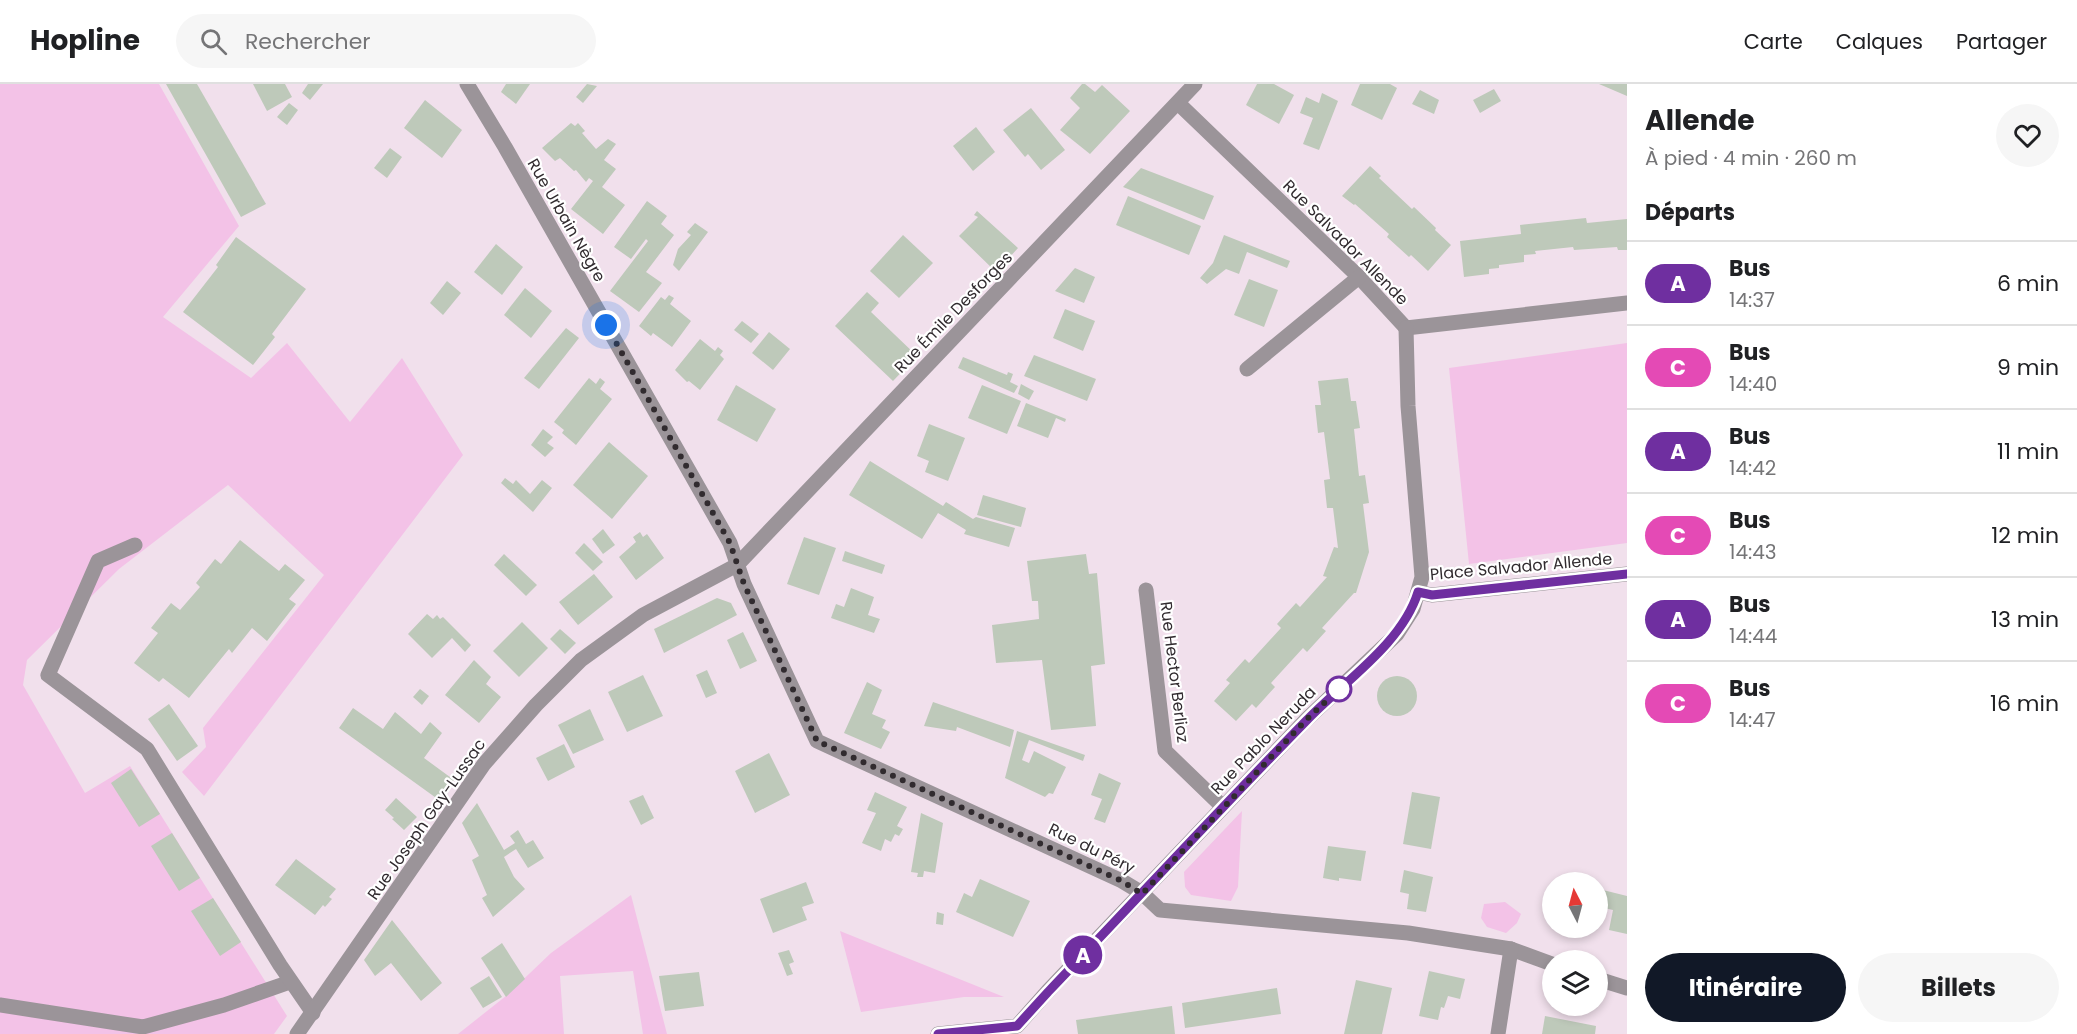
<!DOCTYPE html>
<html lang="fr">
<meta charset="utf-8">
<style>
:root{--surface:#fff;--page:#f6f6f6;--text:#202124;--muted:#757577;--line:#e0e0e0;--accent:#111827}
body{margin:0;font-family:Poppins,sans-serif;background:var(--page);color:var(--text);height:100vh;display:flex;flex-direction:column;font-size:22px;white-space:nowrap}
*{box-sizing:border-box;margin:0}
p{font-size:20px;color:var(--muted)}
.icon{flex:none;width:33px;height:33px;fill:none;stroke:currentColor;stroke-width:2;stroke-linecap:round;stroke-linejoin:round}
.map{position:relative;flex:1;overflow:hidden}
.panel{display:flex;flex-direction:column;background:var(--surface);width:450px}
.panel>*{flex:none}
.badge{padding:0 12px;border-radius:20px;font-size:21px;line-height:39px}
.needle{width:39px;rotate:354deg}
.controls{position:absolute;left:1542px;top:788px;display:grid;gap:12px}
.controls a{display:grid;place-items:center;width:66px;height:66px;border-radius:50%;background:var(--surface);box-shadow:0 3px 9px #0003;font-size:30px}
.you{position:absolute;width:30px;height:30px;margin:-15px;border:4px solid #fff;border-radius:50%;background:#1a73e8;box-shadow:0 0 0 9px #1a73e833}
.map>.badge{position:absolute;translate:-50% -50%;box-shadow:0 0 0 3px #fff}
h2{padding:0 18px;font-size:22px;line-height:54px}
.round{display:grid;place-items:center;flex:none;width:63px;height:63px;border-radius:32px;background:var(--page)}
.headline{display:flex;align-items:center;justify-content:space-between;height:102px;padding:0 18px}
h1{font-size:28px;font-weight:700;line-height:45px}
.button{display:flex;gap:12px;margin-top:auto;padding:12px 18px}
.button a{flex:1;height:69px;border-radius:36px;background:var(--accent);color:#fff;font-size:24px;font-weight:700;line-height:69px;text-align:center}
.button a+a{background:var(--page);color:var(--text)}
ul{padding:0;list-style:none}
li{display:flex;align-items:center;gap:18px;height:84px;padding:0 18px;border-top:2px solid var(--line)}
li div{flex:1}
li b{display:block;font-size:22px}
li em{font-style:normal}
li .badge{min-width:66px;font-weight:700;text-align:center}
header{display:flex;align-items:center;gap:36px;box-sizing:border-box;height:84px;padding:0 30px;background:var(--surface);border-bottom:2px solid var(--line)}
header strong{font-size:28px}
nav{display:flex;gap:33px;margin-inline-start:auto;font-size:21px}
.search{width:420px;height:54px;background:var(--page);display:flex;align-items:center;gap:15px;box-sizing:border-box;padding:0 21px;border-radius:33px;color:var(--muted);font-size:22px}
main{display:flex;flex:1;min-height:0}
.map>svg:first-child{display:block}
.green{fill:#f3c2e7}
.building{fill:#bec9ba}
.lines{fill:none;stroke-linecap:round;stroke-linejoin:round}
.lane{stroke:#9b9499;stroke-width:15}
.street{stroke:#9b9499;stroke-width:15}
.line-casing{stroke:#fff;stroke-width:14}
.line{stroke:#6f2fa0;stroke-width:9}
.walk{stroke:#312b2f;stroke-width:6;stroke-dasharray:0 10.8}
.stop-dot{fill:#fff;stroke:#6f2fa0;stroke-width:3}
.labels{text-anchor:middle;stroke-width:4.5;stroke-linejoin:round;paint-order:stroke}
.street-label{font-size:16px;fill:#312b2f;stroke:#fff}
</style>
<header>
<strong>Hopline</strong>
<div class="search"><svg class="icon" aria-label="search" viewBox="0 0 24 24"><circle cx="10" cy="10" r="6"/><path d="M15 15l6 6"/></svg>Rechercher</div>
<nav><a>Carte</a><a>Calques</a><a>Partager</a></nav>
</header>
<main>
<div class="map">
<svg width="1627" height="950" viewBox="0 0 1627 950">
<rect width="100%" height="100%" fill="#f1e0ec"/>
<g class="green">
<polygon points="0,0 159,0 239,142 163,233 251,294 287,259 350,338 402,274 463,371 204,712 182,688 206,663 203,644 324,491 228,401 119,485 27,576 23,601 85,709 130,682 287,932 274,950 0,950"/>
<polygon points="1627,259 1627,459 1469,480 1449,284"/>
<polygon points="1242,727 1238,803 1231,817 1191,811 1185,803 1184,788"/>
<polygon points="631,811 667,950 643,950 633,887 560,892 564,950 458,950 506,912 551,869"/>
<polygon points="1505,818 1521,830 1517,839 1506,849 1487,843 1481,834 1484,820"/>
<polygon points="840,847 1004,913 964,913 861,928"/>
</g>
<g class="building">
<polygon points="166,0 197,0 266,120 241,133"/>
<polygon points="253,0 285,0 292,13 267,27"/>
<polygon points="308,0 323,0 310,16 302,9"/>
<polygon points="506,0 530,0 516,20 501,8"/>
<polygon points="587,0 597,2 583,19 576,13"/>
<polygon points="1082,0 1085,0 1095,8 1102,1 1130,27 1090,70 1060,46 1080,24 1070,14"/>
<polygon points="1257,0 1274,0 1294,11 1279,40 1246,21"/>
<polygon points="1360,0 1390,0 1397,4 1382,36 1351,21"/>
<polygon points="1599,0 1627,0 1627,12"/>
<polygon points="1494,5 1501,17 1480,29 1473,16"/>
<polygon points="1420,6 1439,16 1434,30 1412,20"/>
<polygon points="1322,9 1338,17 1319,66 1303,60 1313,34 1300,29 1306,13 1319,19"/>
<polygon points="425,16 462,46 442,74 404,44"/>
<polygon points="289,19 298,26 287,41 277,33"/>
<polygon points="1031,24 1065,66 1041,86 1028,70 1025,73 1003,46"/>
<polygon points="571,39 575,42 578,39 585,47 582,49 596,65 608,55 616,60 604,76 616,85 602,103 625,121 603,150 571,125 593,97 589,94 586,98 576,86 574,87 560,74 555,77 542,64"/>
<polygon points="976,43 995,68 973,87 953,62"/>
<polygon points="390,64 402,73 387,94 374,84"/>
<polygon points="1370,82 1381,92 1379,94 1412,125 1414,123 1436,144 1435,146 1451,161 1428,187 1411,171 1409,173 1387,153 1389,150 1355,120 1354,121 1342,112"/>
<polygon points="1141,84 1214,112 1204,136 1123,103"/>
<polygon points="1128,112 1201,142 1189,171 1116,141"/>
<polygon points="647,117 667,132 661,140 674,151 646,188 662,199 639,228 610,207 648,157 646,155 631,175 614,163"/>
<polygon points="977,127 1018,164 996,188 959,152 978,133 974,131"/>
<polygon points="1586,134 1587,139 1627,135 1627,166 1618,166 1617,163 1574,166 1573,163 1535,167 1536,170 1524,171 1524,178 1499,181 1499,184 1489,185 1489,190 1464,193 1460,157 1521,150 1520,141"/>
<polygon points="695,139 708,148 679,187 673,181 678,165 691,151 687,148"/>
<polygon points="903,151 933,179 899,214 870,187"/>
<polygon points="1224,151 1290,177 1287,184 1247,168 1239,190 1226,185 1207,200 1200,194 1213,179"/>
<polygon points="236,153 306,205 272,250 275,253 253,281 183,228 218,183 216,181"/>
<polygon points="496,160 523,183 502,211 474,188"/>
<polygon points="1075,184 1095,193 1084,219 1055,207"/>
<polygon points="1249,195 1278,206 1264,243 1234,231"/>
<polygon points="447,197 461,209 443,231 430,219"/>
<polygon points="525,204 552,227 531,254 504,231"/>
<polygon points="867,208 879,219 871,228 917,272 893,297 835,242"/>
<polygon points="669,211 674,214 670,220 691,237 672,263 653,249 651,252 639,242 661,213 665,216"/>
<polygon points="1065,225 1095,237 1083,267 1053,254"/>
<polygon points="742,237 759,250 751,259 734,246"/>
<polygon points="566,244 579,254 539,305 524,294"/>
<polygon points="769,248 790,265 773,286 752,269"/>
<polygon points="700,255 715,267 718,263 723,267 720,271 724,275 700,306 689,297 687,298 675,286"/>
<polygon points="1034,271 1096,295 1087,317 1024,292"/>
<polygon points="963,273 1007,291 1008,288 1013,290 1010,298 1018,302 1014,309 958,284"/>
<polygon points="589,294 596,300 600,294 605,298 600,305 612,315 576,361 562,349 564,346 554,338"/>
<polygon points="1348,294 1351,317 1356,317 1360,344 1354,345 1359,392 1365,391 1369,419 1363,420 1369,468 1356,509 1354,509 1322,544 1326,547 1307,568 1303,564 1271,599 1275,603 1256,624 1252,620 1236,637 1214,617 1230,599 1226,596 1245,575 1249,579 1281,544 1277,540 1296,519 1300,523 1327,493 1323,492 1334,463 1338,464 1333,424 1327,424 1324,396 1330,395 1324,348 1318,349 1315,321 1321,321 1318,297"/>
<polygon points="1021,300 1034,307 1029,316 1018,310"/>
<polygon points="736,301 776,325 757,358 717,336"/>
<polygon points="982,301 1021,317 1007,350 968,334"/>
<polygon points="1026,319 1066,335 1065,338 1056,334 1048,354 1017,342"/>
<polygon points="929,340 965,354 948,397 925,388 929,377 917,372"/>
<polygon points="543,345 553,353 547,359 554,364 545,373 531,361"/>
<polygon points="609,358 648,392 612,435 573,401"/>
<polygon points="870,377 943,422 946,418 973,435 976,433 1015,444 1009,463 964,450 966,446 938,429 922,455 849,411"/>
<polygon points="505,394 513,400 516,396 530,410 542,396 552,404 533,428 501,399"/>
<polygon points="983,411 1026,424 1021,443 977,431"/>
<polygon points="603,445 615,461 603,470 592,455"/>
<polygon points="640,448 643,453 647,450 664,474 636,496 619,473 636,458 633,453"/>
<polygon points="804,453 836,464 819,511 787,500"/>
<polygon points="240,456 279,487 285,480 305,496 289,515 296,520 267,557 252,544 232,569 229,565 189,614 163,594 159,598 134,579 158,549 151,544 171,519 180,526 200,503 196,499 215,475 221,480"/>
<polygon points="584,459 603,478 593,487 575,469"/>
<polygon points="845,467 885,481 882,490 842,477"/>
<polygon points="504,470 537,501 526,512 494,481"/>
<polygon points="1086,470 1089,490 1097,489 1105,580 1091,582 1096,642 1051,646 1042,576 996,579 992,541 1039,535 1038,517 1032,517 1027,477"/>
<polygon points="594,490 613,513 578,541 559,518"/>
<polygon points="851,504 874,513 868,531 880,535 874,549 831,534 836,520 844,523"/>
<polygon points="717,514 731,519 737,531 664,569 654,545"/>
<polygon points="427,530 433,535 437,531 440,535 443,533 471,561 465,568 452,554 432,574 408,550"/>
<polygon points="522,538 548,564 519,593 493,567"/>
<polygon points="560,545 576,559 565,570 550,555"/>
<polygon points="743,548 757,577 740,585 727,556"/>
<polygon points="474,576 491,593 486,600 501,613 479,639 445,611"/>
<polygon points="707,586 717,609 706,614 696,591"/>
<polygon points="643,591 663,632 627,648 608,608"/>
<circle cx="1397" cy="612" r="20"/>
<polygon points="867,598 882,606 872,630 886,636 882,644 890,648 881,665 844,649"/>
<polygon points="420,605 429,612 422,621 413,613"/>
<polygon points="933,618 1014,646 1010,663 957,643 956,647 924,642"/>
<polygon points="169,620 198,662 177,677 148,635"/>
<polygon points="353,624 383,645 395,628 421,650 430,638 442,649 424,674 454,696 439,716 339,644"/>
<polygon points="590,625 604,656 573,670 558,641"/>
<polygon points="1017,647 1085,671 1083,677 1029,656 1022,676 1029,679 1034,667 1066,683 1053,710 1049,709 1045,713 1005,694"/>
<polygon points="564,660 575,683 548,697 536,674"/>
<polygon points="769,669 790,711 755,729 735,687"/>
<polygon points="131,685 160,730 139,743 111,699"/>
<polygon points="1099,689 1121,699 1105,739 1094,735 1102,715 1091,711"/>
<polygon points="875,708 907,723 897,742 903,745 899,752 895,750 891,758 885,755 881,767 862,759 876,729 867,726"/>
<polygon points="1412,708 1440,713 1431,765 1403,760"/>
<polygon points="643,711 654,734 641,741 629,717"/>
<polygon points="396,714 417,733 404,746 392,735 394,734 385,726"/>
<polygon points="477,719 504,766 515,759 510,752 518,746 526,760 533,756 544,774 528,784 516,765 504,773 514,793 525,805 493,833 482,814 487,811 472,776 479,772 462,739"/>
<polygon points="921,729 943,739 935,789 924,787 923,793 917,793 918,789 911,788"/>
<polygon points="172,749 200,794 179,807 151,762"/>
<polygon points="1328,762 1366,767 1361,797 1339,794 1339,797 1323,794"/>
<polygon points="296,775 336,805 329,813 332,815 325,823 323,821 315,831 275,801"/>
<polygon points="1404,786 1433,793 1426,828 1407,825 1409,810 1400,808"/>
<polygon points="980,795 1030,817 1013,853 956,828 964,809 972,813"/>
<polygon points="806,798 814,819 802,823 807,836 773,849 760,815"/>
<polygon points="1603,806 1627,812 1627,850 1609,846 1613,826 1599,823"/>
<polygon points="213,814 241,858 220,872 191,827"/>
<polygon points="937,828 944,830 943,841 936,840"/>
<polygon points="392,836 442,899 421,917 391,879 375,892 364,876"/>
<polygon points="502,859 525,895 506,913 481,874"/>
<polygon points="789,866 794,878 789,880 793,890 787,892 778,869"/>
<polygon points="1429,887 1465,895 1460,915 1448,912 1444,924 1441,923 1438,936 1419,932"/>
<polygon points="699,888 704,922 665,927 659,892"/>
<polygon points="489,892 502,913 483,924 470,904"/>
<polygon points="1356,896 1392,904 1382,950 1344,950"/>
<polygon points="1277,904 1281,930 1185,944 1182,919"/>
<polygon points="1172,922 1175,950 1078,950 1076,936"/>
<polygon points="1545,932 1596,942 1595,950 1542,950"/>
</g>
<g class="lines">
<polyline class="lane" points="0,921 143,943 224,921 290,898"/>
<g class="street">
<polyline points="467,0 505,63 730,459 744,500 817,657 1122,797 1142,809 1160,826 1408,849 1511,865 1552,880"/>
<polyline points="1178,19 1359,193 1406,244"/>
<polyline points="1406,244 1627,219"/>
<polyline points="1247,285 1359,193"/>
<polyline points="135,461 98,477 48,591 147,665 280,881 313,929"/>
<polyline points="1146,506 1165,667 1223,723"/>
<polyline points="1418,508 1432,511 1627,490"/>
<polyline points="1598,895 1627,904"/>
<polyline points="297,950 484,680 536,621 581,576 643,531 737,481 1195,0"/>
<polyline points="938,950 1017,942 1048,907 1307,635 1397,550 1413,525 1422,493 1408,322 1406,244"/>
<polyline points="1498,950 1511,865"/>
</g>
</g>
<g class="lines">
<g class="line-casing">
<path id="line" d="M938 950 1017 942 1048 908C1134 818 1219 726 1306 637 1343 598 1402 560 1418 508L1432 511 1627 490"/>
</g>
<use href="#line" class="line"/>
<polyline class="walk" points="606,241 730,459 744,500 817,657 1122,797 1142,810 1307,635 1339,605"/>
</g>
<circle class="stop-dot" cx="1339" cy="605" r="12"/>
<g class="labels">
<g class="street-label">
<text transform="translate(567 136) rotate(60)" y="6">Rue Urbain Nègre</text>
<text transform="translate(1346 158) rotate(45)" y="6">Rue Salvador Allende</text>
<text transform="translate(953 228) rotate(-46)" y="6">Rue Émile Desforges</text>
<text transform="translate(1521 482) rotate(-5)" y="6">Place Salvador Allende</text>
<text transform="translate(1175 588) rotate(83)" y="6">Rue Hector Berlioz</text>
<text transform="translate(1263 656) rotate(-46)" y="6">Rue Pablo Neruda</text>
<text transform="translate(426 735) rotate(-55)" y="6">Rue Joseph Gay-Lussac</text>
<text transform="translate(1092 764) rotate(26)" y="6">Rue du Péry</text>
</g>
</g>
</svg>
<div class="controls">
<a><svg class="needle" viewBox="-14 -14 28 28"><path d="M0-13l5 13h-10z" fill="#e53935"/><path d="M0 13l5-13h-10z" fill="#757577"/></svg></a>
<a><svg class="icon" aria-label="layers" viewBox="0 0 24 24"><path d="M12 4l9 5-9 5-9-5zM3 14l9 5 9-5"/></svg></a>
</div>
<div class="you" style="left:606px;top:241px"></div>
<b class="badge" style="left:1083px;top:871px;background:#6f2fa0;color:#fff">A</b>
</div>
<section class="panel">
<div class="headline"><div><h1>Allende</h1><p>À pied · 4 min · 260 m</p></div><a class="round"><svg class="icon" aria-label="heart" viewBox="0 0 24 24"><path d="M12 20l-8-8c-3-5 5-10 8-4 3-6 11-1 8 4z"/></svg></a></div>
<h2>Départs</h2>
<ul>
<li><span class="badge" style="background:#6f2fa0;color:#fff">A</span><div><b>Bus</b><p>14:37</p></div><em>6 min</em></li>
<li><span class="badge" style="background:#e44ab5;color:#fff">C</span><div><b>Bus</b><p>14:40</p></div><em>9 min</em></li>
<li><span class="badge" style="background:#6f2fa0;color:#fff">A</span><div><b>Bus</b><p>14:42</p></div><em>11 min</em></li>
<li><span class="badge" style="background:#e44ab5;color:#fff">C</span><div><b>Bus</b><p>14:43</p></div><em>12 min</em></li>
<li><span class="badge" style="background:#6f2fa0;color:#fff">A</span><div><b>Bus</b><p>14:44</p></div><em>13 min</em></li>
<li><span class="badge" style="background:#e44ab5;color:#fff">C</span><div><b>Bus</b><p>14:47</p></div><em>16 min</em></li>
</ul>
<div class="button"><a>Itinéraire</a><a>Billets</a></div>
</section>
</main>
